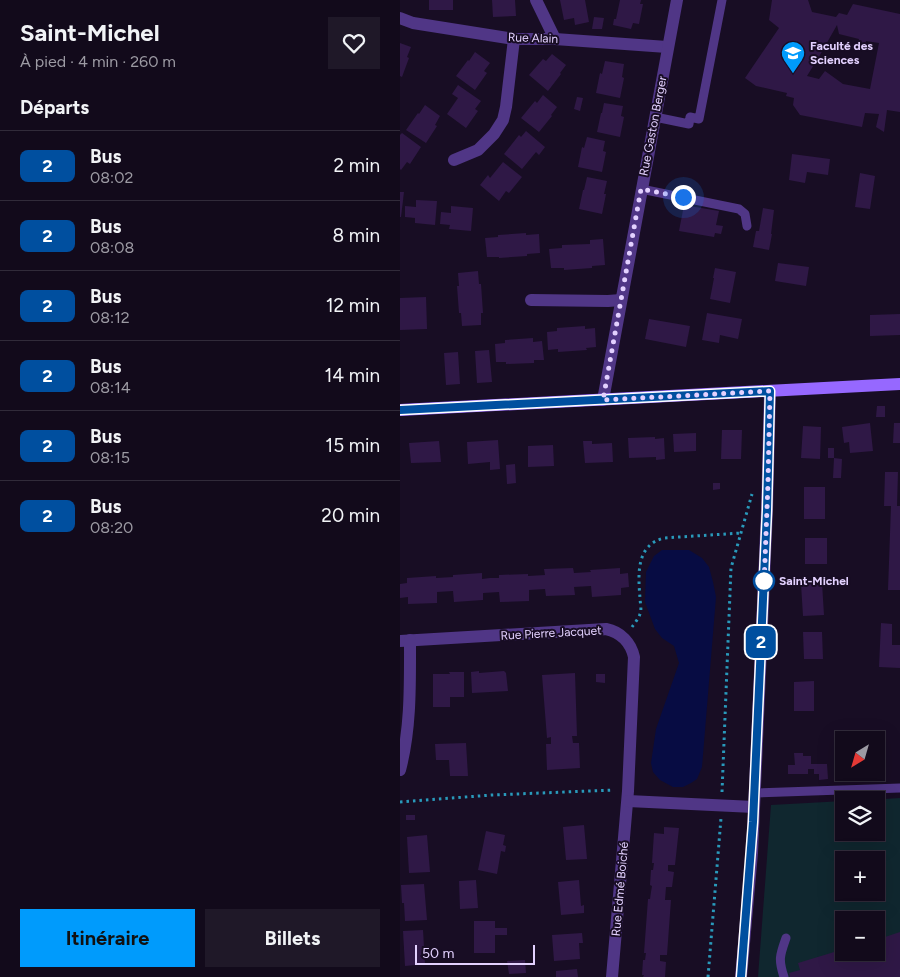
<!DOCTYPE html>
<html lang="fr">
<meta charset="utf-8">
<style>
:root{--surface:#120a1b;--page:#1f1828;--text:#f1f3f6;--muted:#9c9aa3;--line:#312b3a;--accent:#009bfc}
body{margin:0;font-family:Figtree,sans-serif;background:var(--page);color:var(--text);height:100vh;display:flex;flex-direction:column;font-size:19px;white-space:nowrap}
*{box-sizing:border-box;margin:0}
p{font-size:16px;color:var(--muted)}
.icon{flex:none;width:28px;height:28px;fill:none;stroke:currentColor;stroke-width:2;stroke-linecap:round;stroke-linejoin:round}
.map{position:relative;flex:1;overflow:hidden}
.drawer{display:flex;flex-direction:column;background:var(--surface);width:400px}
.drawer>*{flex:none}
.badge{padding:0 10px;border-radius:8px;font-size:18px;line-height:32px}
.needle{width:32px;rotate:217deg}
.controls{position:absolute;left:435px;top:731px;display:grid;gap:10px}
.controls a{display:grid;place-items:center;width:50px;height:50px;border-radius:0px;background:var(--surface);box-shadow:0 5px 20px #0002,0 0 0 1px var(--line);font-size:25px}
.scale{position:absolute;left:15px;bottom:12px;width:120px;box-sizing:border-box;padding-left:5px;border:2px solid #e3d1ff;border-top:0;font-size:14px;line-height:18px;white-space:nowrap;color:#e3d1ff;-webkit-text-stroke:4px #180d24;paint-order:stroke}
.you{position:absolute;width:25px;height:25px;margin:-12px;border:4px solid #fff;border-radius:50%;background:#1a73e8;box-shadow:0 0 0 8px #1a73e833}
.map>.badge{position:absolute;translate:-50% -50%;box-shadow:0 0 0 2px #fff}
h2{padding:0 20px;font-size:19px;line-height:45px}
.round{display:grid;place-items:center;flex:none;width:52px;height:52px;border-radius:0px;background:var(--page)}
.headline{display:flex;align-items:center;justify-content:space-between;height:85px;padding:0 20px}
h1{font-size:24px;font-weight:700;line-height:38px}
.button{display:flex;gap:10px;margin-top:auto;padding:10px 20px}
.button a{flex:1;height:58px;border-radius:0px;background:var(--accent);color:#111;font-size:20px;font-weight:700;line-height:58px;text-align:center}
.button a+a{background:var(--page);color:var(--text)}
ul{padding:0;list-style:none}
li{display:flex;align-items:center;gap:15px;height:70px;padding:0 20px;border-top:1px solid var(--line)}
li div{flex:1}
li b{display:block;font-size:19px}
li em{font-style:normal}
li .badge{min-width:55px;font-weight:700;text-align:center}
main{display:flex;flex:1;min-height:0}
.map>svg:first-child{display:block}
.green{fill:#10272f;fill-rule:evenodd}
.water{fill:#070c43}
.building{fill:#2f1846;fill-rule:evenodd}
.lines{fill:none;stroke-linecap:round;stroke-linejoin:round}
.path{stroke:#299abb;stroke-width:3;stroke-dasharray:2.5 4;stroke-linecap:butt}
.lane{stroke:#503686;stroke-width:9}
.street{stroke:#503686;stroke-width:12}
.secondary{stroke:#9668ff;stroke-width:12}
.line-casing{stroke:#fff;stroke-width:11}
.line{stroke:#004f9f;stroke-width:8}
.walk{stroke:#e3d1ff;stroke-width:5;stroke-dasharray:0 9}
.stop-dot{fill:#fff;stroke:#004f9f;stroke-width:2.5}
.labels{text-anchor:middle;stroke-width:4;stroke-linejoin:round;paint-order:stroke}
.street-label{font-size:12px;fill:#e3d1ff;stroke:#180d24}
.poi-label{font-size:12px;font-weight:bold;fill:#e3d1ff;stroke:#180d24;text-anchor:start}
.stop-label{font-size:12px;font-weight:bold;fill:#e3d1ff;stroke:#180d24;text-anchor:start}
</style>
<main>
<section class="drawer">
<div class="headline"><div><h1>Saint-Michel</h1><p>À pied · 4 min · 260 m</p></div><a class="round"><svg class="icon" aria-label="heart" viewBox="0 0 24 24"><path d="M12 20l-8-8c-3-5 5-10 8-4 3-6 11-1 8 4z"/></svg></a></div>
<h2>Départs</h2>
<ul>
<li><span class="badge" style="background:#004f9f;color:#fff">2</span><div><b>Bus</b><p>08:02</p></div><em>2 min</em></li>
<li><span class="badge" style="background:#004f9f;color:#fff">2</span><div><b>Bus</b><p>08:08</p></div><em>8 min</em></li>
<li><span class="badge" style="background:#004f9f;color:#fff">2</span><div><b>Bus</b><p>08:12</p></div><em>12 min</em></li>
<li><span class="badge" style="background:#004f9f;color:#fff">2</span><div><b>Bus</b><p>08:14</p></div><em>14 min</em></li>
<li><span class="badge" style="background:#004f9f;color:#fff">2</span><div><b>Bus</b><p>08:15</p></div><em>15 min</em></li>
<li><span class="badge" style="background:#004f9f;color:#fff">2</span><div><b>Bus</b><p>08:20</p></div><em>20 min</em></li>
</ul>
<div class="button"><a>Itinéraire</a><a>Billets</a></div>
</section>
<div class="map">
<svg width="500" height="977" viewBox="0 0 500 977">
<rect width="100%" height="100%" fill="#180d24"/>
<path class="green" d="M500 798V977H358L371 805 444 801V832H476V800H469ZM444 860H476V892H444ZM444 920H476V952H444Z"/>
<polygon class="water" points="262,550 289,550 302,558 309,567 313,582 316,597 302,767 297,779 291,783 283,787 273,787 260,780 253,772 251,763 256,729 279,663 274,646 262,638 255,629 245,602 246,572 254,556"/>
<g class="building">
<rect x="29" y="0" width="24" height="10"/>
<polygon points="92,0 115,0 116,16 93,17"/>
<polygon points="160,0 185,0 189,22 175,25 174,18 164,20"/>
<polygon points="220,0 241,0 240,4 243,4 239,24 233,23 231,29 213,25 214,19 216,19"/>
<path d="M372 0H408L412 12 436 17 439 13 447 15 453 4 500 14V112L487 110 484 132 476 127 479 114 465 113 462 127 400 115 393 105 394 98 386 96 387 93 356 86 345 78 379 28 369 20ZM437 25 439 34 459 39 457 46 464 50 466 41 479 43 470 89 443 84 425 71 419 79 407 76 420 55Z"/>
<polygon points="194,17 204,18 202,29 192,29"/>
<polygon points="0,43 11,47 7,57 9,58 2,77 0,76"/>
<polygon points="75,52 90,63 84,71 87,73 75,90 56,76 68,60 69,61"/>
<polygon points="152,54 166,65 160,73 161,74 148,91 129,75 143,59 146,61"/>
<polygon points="205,61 224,64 222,77 224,78 220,98 196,93 200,73 202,74"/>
<polygon points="58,85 81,101 75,109 78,111 66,128 47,114 58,98 52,94"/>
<polygon points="143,95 157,107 151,115 152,116 139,132 121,118 135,101 137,103"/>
<polygon points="177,97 183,98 180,111 174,109"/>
<polygon points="204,103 223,106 221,116 224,117 220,137 197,132 201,113 202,113"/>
<polygon points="25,105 40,116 35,125 37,126 26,143 6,130 18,113 19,114"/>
<polygon points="126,131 145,147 139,155 136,152 122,169 104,154 119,135 121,137"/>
<polygon points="2,133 21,147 10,164 7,162 1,170 0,169 0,135"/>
<polygon points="187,137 205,141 203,151 206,152 202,172 178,167 182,147 184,148"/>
<polygon points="392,154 430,159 428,175 407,172 405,183 389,180"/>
<polygon points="103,162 122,177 109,193 106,191 99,201 80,185 88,175 90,178"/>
<polygon points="460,173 475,176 470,209 455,207"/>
<polygon points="187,177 207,181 204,194 206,194 202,214 179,209 183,190 184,190"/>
<polygon points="0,192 4,192 1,217 0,217"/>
<polygon points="16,200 37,201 35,225 15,223 15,218 5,217 5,206 16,207"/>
<polygon points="284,205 319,211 316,225 323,226 321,234 315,233 314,237 279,231"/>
<polygon points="51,206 73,208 71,231 49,229 50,225 40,224 41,212 51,213"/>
<polygon points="363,208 374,210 371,234 372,234 369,250 353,247 356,231 359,231"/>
<polygon points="126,233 126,235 139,234 140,253 127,254 127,256 99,258 99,257 87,257 85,238 98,237 98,235"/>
<polygon points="203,239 205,265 192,266 192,268 164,270 164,268 151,268 149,249 162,248 162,245 190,244 190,240"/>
<polygon points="378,263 409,267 406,286 375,281"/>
<polygon points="315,268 336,272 330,303 310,299 314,278 313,278"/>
<polygon points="78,271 79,284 81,284 83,313 81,313 81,325 62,326 61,313 59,313 57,286 59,286 58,273"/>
<polygon points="26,297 27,329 0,330 0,298"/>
<polygon points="307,313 342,319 338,339 320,335 319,343 302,340"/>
<polygon points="500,314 500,335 470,336 470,315"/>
<polygon points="249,319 290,326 286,347 245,339"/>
<polygon points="185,326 185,329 195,328 196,347 186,348 187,350 158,352 158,349 148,350 147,332 157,331 157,328"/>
<polygon points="133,338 133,342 142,341 144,360 134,360 134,363 106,364 106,362 96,362 95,344 105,343 105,340"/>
<polygon points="89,350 92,382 77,383 75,351"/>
<polygon points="58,352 60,384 46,385 44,353"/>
<polygon points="477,406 485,406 485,417 476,417"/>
<polygon points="470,423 473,451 450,453 449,442 444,443 442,427"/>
<polygon points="494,423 500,423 500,443 493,443"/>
<polygon points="403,426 421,427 420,459 401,458"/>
<polygon points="322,430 342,430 341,459 321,459"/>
<polygon points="296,433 296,451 274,452 273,434"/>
<polygon points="255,437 255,439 264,438 265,459 256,460 256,457 229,458 228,438"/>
<polygon points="98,440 100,469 90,470 90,462 68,464 67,442"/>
<polygon points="39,441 41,462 11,463 9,443"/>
<polygon points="183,441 192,441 192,444 212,443 213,462 185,463"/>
<polygon points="153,445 154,466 128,467 128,446"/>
<polygon points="428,448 434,448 434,458 442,459 441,478 433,478 434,458 428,458"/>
<polygon points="115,464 116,483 107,484 106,465"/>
<polygon points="485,472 498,472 497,506 500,506 500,590 488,590 491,506 484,506"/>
<polygon points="313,483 320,483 320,489 313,490"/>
<rect x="404" y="487" width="21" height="32"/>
<rect x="405" y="538" width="22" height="26"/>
<polygon points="173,568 174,573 191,572 190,570 220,568 220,574 228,573 229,587 221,588 221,595 192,597 191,586 174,587 175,595 146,596 145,589 129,590 129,601 100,602 99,592 83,593 83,600 54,602 53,591 37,592 37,603 8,604 8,597 0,598 0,584 7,583 7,578 36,576 36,578 53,577 53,575 82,573 82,579 90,578 99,578 99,575 128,574 128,576 145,575 144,569"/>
<polygon points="422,583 424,615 403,616 401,584"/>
<polygon points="481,623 492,624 492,645 500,645 500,668 479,667"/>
<polygon points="403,632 422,632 423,659 404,659"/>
<polygon points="79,671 79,673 104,671 106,673 108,691 72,693 71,672"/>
<polygon points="49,672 64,672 64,697 50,697 50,707 33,707 33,674 50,674"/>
<polygon points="175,673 177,736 172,736 173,743 179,743 180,768 147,770 146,744 151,744 151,737 147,738 142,675"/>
<polygon points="196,674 205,674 205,683 196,682"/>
<polygon points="414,681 414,711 394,711 394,682"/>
<polygon points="459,734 460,740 450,740 450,735"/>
<polygon points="66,743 68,776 50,776 49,760 36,760 35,744"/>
<polygon points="394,753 403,753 403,756 411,756 411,764 427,764 428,779 419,780 419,774 414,774 414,769 408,769 408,774 388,774 388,765 395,765"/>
<rect x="451" y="772" width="9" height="6"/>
<rect x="6" y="815" width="9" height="5"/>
<polygon points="184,825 187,859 166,860 163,827"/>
<polygon points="264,827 279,828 275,865 268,865 268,871 274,872 272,887 266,887 265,900 271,900 267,955 260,955 260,961 266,962 265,977 243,977 244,975 242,975 243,960 245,960 246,953 244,953 248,899 250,899 251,892 252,886 250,885 251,870 253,870 254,863 252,863 254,833 264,834"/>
<polygon points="86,831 105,835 103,845 106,846 105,852 101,851 97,874 78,870"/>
<polygon points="27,835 30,872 9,873 7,837"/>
<polygon points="76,880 78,908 60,909 59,881"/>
<polygon points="179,880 181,906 184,905 184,913 161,915 158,882"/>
<polygon points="24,884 27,920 5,921 4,903 2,903 1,885"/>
<polygon points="74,921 95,921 95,928 107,928 107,935 95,935 95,953 74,953"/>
<polygon points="23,930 25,964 5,966 3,931"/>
<polygon points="500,932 500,977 390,977 389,973 400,970 398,963 444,949 444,952 476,952 476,940"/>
<polygon points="182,933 183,943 179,943 180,959 154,961 152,935"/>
<polygon points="125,960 126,973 109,974 107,961"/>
<polygon points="177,969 178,977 156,977 156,971"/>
</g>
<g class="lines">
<g class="path">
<path d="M232 627C234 624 239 618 240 614 242 610 240 602 240 598 238 574 236 545 264 538L341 533"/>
<polyline points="322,792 331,568 352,494"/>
<polyline points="0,802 92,795 214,790"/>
<polyline points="308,977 321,818"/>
</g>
<g class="lane">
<polyline points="255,117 289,124 290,117 299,119 322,0"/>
<polyline points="241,189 339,209 345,214 347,226"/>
<polyline points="355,793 500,788"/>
<path d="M384 977C378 959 380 955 386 938"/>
</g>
<g class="street">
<polyline points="136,0 155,39"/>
<polyline points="0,18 13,23 114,39 155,39 267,47"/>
<polyline points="54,160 78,150 94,134 103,120 106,107 114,39"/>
<polyline points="131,300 208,301 221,300"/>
<polyline points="203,400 277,0"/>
<path d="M0 641 206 629C221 632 231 643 234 657L228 791 212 977"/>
<path d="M0 770C11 728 10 684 10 640"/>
<polyline points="228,801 354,807"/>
<polyline points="341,977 352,853 356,764 367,510 370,391"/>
</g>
<polyline class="secondary" points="0,410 500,384"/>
</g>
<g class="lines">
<g class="line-casing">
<polyline id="line" points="0,410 370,391 367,510 353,822 341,977"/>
</g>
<use href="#line" class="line"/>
<polyline class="walk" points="283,197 241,189 203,400 370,391 368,483 364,585 364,581"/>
</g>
<defs>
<g id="university-pin" transform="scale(1.25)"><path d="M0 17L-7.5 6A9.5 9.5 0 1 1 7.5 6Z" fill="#009bfc" stroke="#180d24"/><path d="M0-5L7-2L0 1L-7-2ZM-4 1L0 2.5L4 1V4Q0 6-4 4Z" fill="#fff"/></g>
</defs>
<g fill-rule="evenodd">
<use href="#university-pin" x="393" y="53"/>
</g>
<circle class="stop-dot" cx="364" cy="581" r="10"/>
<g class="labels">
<g class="street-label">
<text transform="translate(133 38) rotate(2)" y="4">Rue Alain</text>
<text transform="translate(253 126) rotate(-79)" y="4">Rue Gaston Berger</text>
<text transform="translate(151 633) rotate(-3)" y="4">Rue Pierre Jacquet</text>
<text transform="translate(220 889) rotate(-85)" y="4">Rue Edmé Boiché</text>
</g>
<g class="poi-label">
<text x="410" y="50">Faculté des<tspan x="410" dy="14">Sciences</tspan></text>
</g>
<g class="stop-label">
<text x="379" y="585">Saint-Michel</text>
</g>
</g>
</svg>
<div class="controls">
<a><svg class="needle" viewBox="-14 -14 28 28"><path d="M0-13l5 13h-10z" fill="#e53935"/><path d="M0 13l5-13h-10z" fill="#9c9aa3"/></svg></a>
<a><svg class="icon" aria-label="layers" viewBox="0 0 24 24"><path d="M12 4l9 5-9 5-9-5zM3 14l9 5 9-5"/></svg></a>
<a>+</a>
<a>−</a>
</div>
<div class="scale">50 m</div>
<div class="you" style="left:283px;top:197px"></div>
<b class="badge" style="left:361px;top:642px;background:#004f9f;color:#fff">2</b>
</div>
</main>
